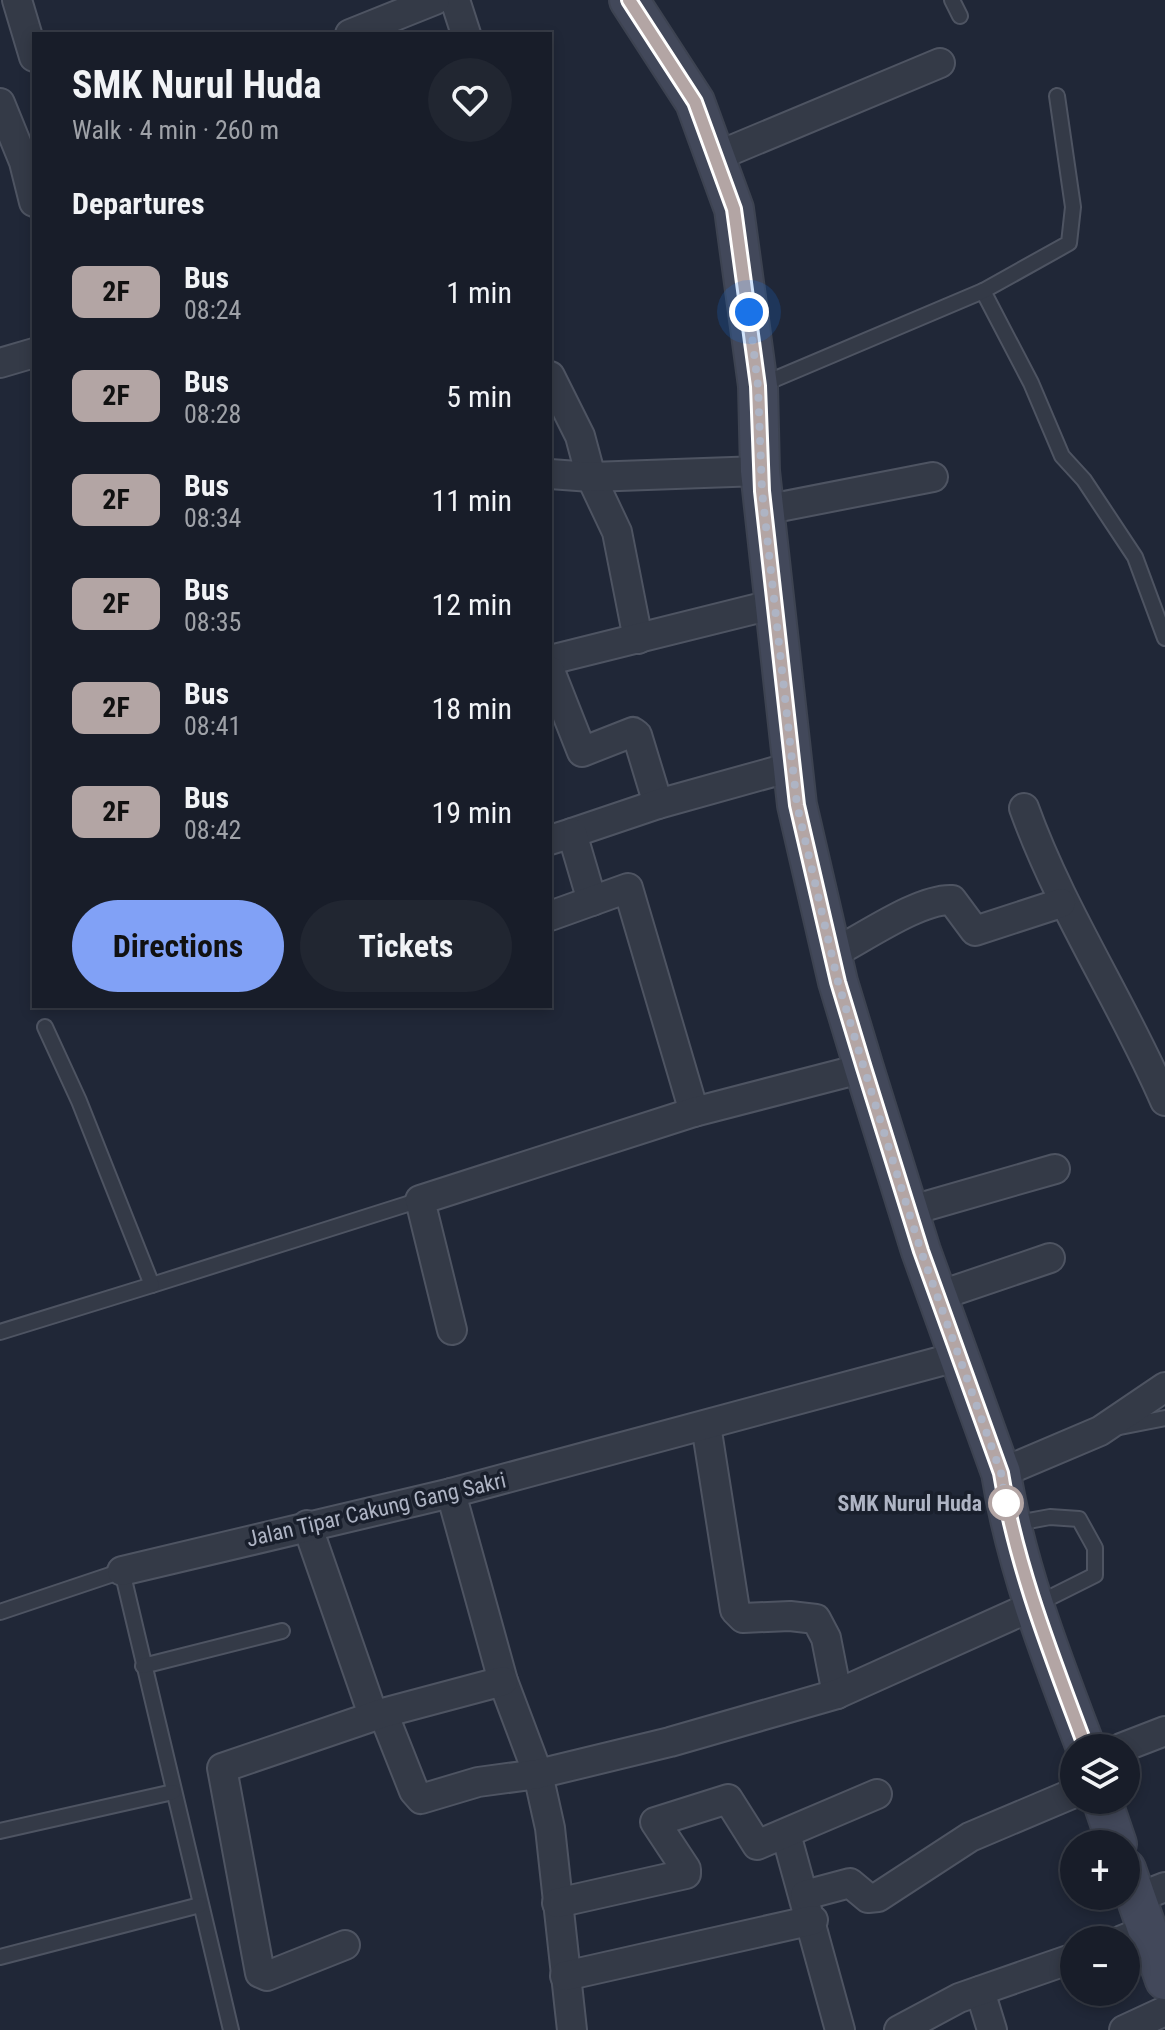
<!DOCTYPE html>
<meta charset="utf-8">
<style>
:root{--surface:#181d29;--page:#212631;--text:#f1f3f6;--muted:#9fa2a8;--line:#363b46;--accent:#81a1f6}
body{margin:0;font-family:"Roboto Condensed",sans-serif;background:var(--page);color:var(--text);height:100vh;display:flex;flex-direction:column;font-size:30px;white-space:nowrap}
*{box-sizing:border-box;margin:0}
p{font-size:26px;color:var(--muted)}
.icon{flex:none;width:44px;height:44px;fill:none;stroke:currentColor;stroke-width:2;stroke-linecap:round;stroke-linejoin:round}
.map{position:relative;flex:1;overflow:hidden}
.sheet{position:absolute;left:32px;top:32px;width:520px;height:976px;display:flex;flex-direction:column;background:var(--surface);border-radius:0px;box-shadow:0 4px 12px #0003,0 0 0 2px var(--line)}
.sheet>*{flex:none}
.badge{padding:0 16px;border-radius:12px;font-size:28px;line-height:52px}
.fabs{position:absolute;left:1060px;top:1734px;display:grid;gap:16px}
.fabs a{display:grid;place-items:center;width:80px;height:80px;border-radius:50%;background:var(--surface);box-shadow:0 4px 12px #0003,0 0 0 2px var(--line);font-size:40px}
.you{position:absolute;width:40px;height:40px;margin:-20px;border:6px solid #fff;border-radius:50%;background:#1a73e8;box-shadow:0 0 0 12px #1a73e833}
.map>.badge{position:absolute;translate:-50% -50%;box-shadow:0 0 0 4px #fff}
h2{padding:0 40px;font-size:30px;line-height:72px}
.round{display:grid;place-items:center;flex:none;width:84px;height:84px;border-radius:42px;background:var(--page)}
.head{display:flex;align-items:center;justify-content:space-between;height:136px;padding:0 40px}
h1{font-size:38px;font-weight:700;line-height:60px}
.primary-button{display:flex;gap:16px;margin-top:auto;padding:16px 40px}
.primary-button a{flex:1;height:92px;border-radius:48px;background:var(--accent);color:#111;font-size:32px;font-weight:700;line-height:92px;text-align:center}
.primary-button a+a{background:var(--page);color:var(--text)}
ul{padding:0;list-style:none}
li{display:flex;align-items:center;gap:24px;height:104px;padding:0 40px}
li div{flex:1}
li b{display:block;font-size:30px}
li em{font-style:normal}
li .badge{min-width:88px;font-weight:700;text-align:center}
.map>svg:first-child{display:block}
.lines{fill:none;stroke-linecap:round;stroke-linejoin:round}
.lane-casing{stroke:#4e5462;stroke-width:18}
.street-casing{stroke:#4e5462;stroke-width:32}
.secondary-casing{stroke:#3d4351;stroke-width:42}
.lane{stroke:#343a47;stroke-width:14}
.street{stroke:#343a47;stroke-width:28}
.secondary{stroke:#42485a;stroke-width:38}
.line-casing{stroke:#fff;stroke-width:18}
.line{stroke:#b3a5a4;stroke-width:12}
.walk{stroke:#aeb4c4;stroke-width:8;stroke-dasharray:0 14.4}
.stop-dot{fill:#fff;stroke:#b3a5a4;stroke-width:4}
.labels{text-anchor:middle;stroke-width:7;stroke-linejoin:round;paint-order:stroke}
.stop-label{font-size:22px;font-weight:bold;fill:#aeb4c4;stroke:#191f2c;text-anchor:end}
.street-label{font-size:22px;fill:#aeb4c4;stroke:#191f2c}
</style>
<div class="map">
<svg width="1165" height="2030" viewBox="0 0 1165 2030">
<rect width="100%" height="100%" fill="#202737"/>
<g class="lines">
<g class="lane-casing">
<g id="lane">
<polyline points="952,0 960,16"/>
<polyline points="983,291 1031,383 1062,456 1084,480 1135,557 1165,638"/>
<polyline points="761,385 983,291 1069,243 1073,207 1057,96"/>
<polyline points="152,1285 420,1200"/>
<polyline points="0,1332 152,1285 79,1101 45,1027"/>
<polyline points="1120,1427 1165,1418"/>
<polyline points="1012,1524 1050,1517 1079,1519 1095,1548 1095,1575 1035,1605"/>
<polyline points="0,1612 122,1571 231,2030"/>
<polyline points="143,1666 282,1631"/>
<polyline points="0,1831 173,1792"/>
<polyline points="0,1957 200,1905"/>
</g>
</g>
<g class="street-casing">
<g id="street">
<polyline points="17,0 34,57"/>
<polyline points="455,0 466,34"/>
<polyline points="350,34 435,0"/>
<polyline points="0,103 24,162 34,202"/>
<polyline points="715,157 940,63"/>
<polyline points="0,363 34,353"/>
<polyline points="550,376 580,436 591,477 617,532 638,639"/>
<polyline points="550,474 591,477 760,471"/>
<polyline points="764,510 933,477"/>
<polyline points="550,660 775,604"/>
<polyline points="550,671 582,752 633,732 637,735 658,804"/>
<path d="M1024 808C1061 911 1122 1001 1165 1101"/>
<polyline points="572,833 658,804 791,767"/>
<polyline points="550,840 572,833 592,901"/>
<polyline points="550,916 628,888 694,1112"/>
<path d="M832 954C862 939 920 898 952 900L975 931 1061 903"/>
<polyline points="909,1211 1055,1169"/>
<polyline points="938,1296 1050,1258"/>
<polyline points="452,1330 420,1200 694,1112 864,1068"/>
<polyline points="706,1425 735,1610 743,1618 790,1616 816,1619 826,1638 837,1694"/>
<polyline points="1001,1473 1100,1431 1165,1387"/>
<polyline points="451,1493 503,1681 538,1774 550,1828 572,2030"/>
<polyline points="307,1525 372,1712 383,1713 414,1791 421,1799 478,1782 538,1774 670,1742 837,1694 1035,1605"/>
<polyline points="122,1571 451,1493 960,1356"/>
<polyline points="1121,1748 1165,1731"/>
<polyline points="786,1834 840,2030"/>
<polyline points="805,1895 850,1883 868,1898 878,1897 970,1837 1074,1793"/>
<polyline points="1137,1898 1165,1887"/>
<polyline points="557,1903 686,1874 686,1869 655,1822 728,1799 757,1845 877,1794"/>
<polyline points="1122,1940 1147,1930"/>
<polyline points="345,1945 267,1976 260,1973 222,1768 383,1713 503,1681"/>
<polyline points="565,1976 813,1920"/>
<polyline points="980,1991 992,2030"/>
<polyline points="899,2030 959,1998 1074,1958"/>
<polyline points="1124,2030 1165,2011"/>
</g>
</g>
<g class="secondary-casing">
<g id="secondary">
<path d="M629 0 695 102 734 209 758 386 760 471 797 805 838 982 864 1068 921 1251 1001 1473C1016 1567 1052 1659 1086 1748"/>
<polyline points="1102,1800 1117,1844"/>
<polyline points="1126,1869 1165,1980"/>
</g>
</g>
<use href="#lane" class="lane"/>
<use href="#street" class="street"/>
<use href="#secondary" class="secondary"/>
</g>
<g class="lines">
<g class="line-casing">
<path id="line" d="M629 0 695 102 734 209 758 386 762 491 797 805 838 982 864 1068 921 1251 1001 1473C1016 1567 1053 1659 1086 1748"/>
</g>
<use href="#line" class="line"/>
<polyline class="walk" points="749,312 758,386 762,491 797,805 838,982 864,1068 921,1251 1001,1473 1006,1507 1006,1503"/>
</g>
<circle class="stop-dot" cx="1006" cy="1503" r="16"/>
<g class="labels">
<g class="stop-label">
<text x="982" y="1511">SMK Nurul Huda</text>
</g>
<g class="street-label">
<text transform="translate(376 1509) rotate(-13)" y="8">Jalan Tipar Cakung Gang Sakri</text>
</g>
</g>
</svg>
<div class="fabs">
<a><svg class="icon" aria-label="layers" viewBox="0 0 24 24"><path d="M12 4l9 5-9 5-9-5zM3 14l9 5 9-5"/></svg></a>
<a>+</a>
<a>−</a>
</div>
<div class="you" style="left:749px;top:312px"></div>
<section class="sheet">
<div class="head"><div><h1>SMK Nurul Huda</h1><p>Walk · 4 min · 260 m</p></div><a class="round"><svg class="icon" aria-label="heart" viewBox="0 0 24 24"><path d="M12 20l-8-8c-3-5 5-10 8-4 3-6 11-1 8 4z"/></svg></a></div>
<h2>Departures</h2>
<ul>
<li><span class="badge" style="background:#b3a5a4;color:#111">2F</span><div><b>Bus</b><p>08:24</p></div><em>1 min</em></li>
<li><span class="badge" style="background:#b3a5a4;color:#111">2F</span><div><b>Bus</b><p>08:28</p></div><em>5 min</em></li>
<li><span class="badge" style="background:#b3a5a4;color:#111">2F</span><div><b>Bus</b><p>08:34</p></div><em>11 min</em></li>
<li><span class="badge" style="background:#b3a5a4;color:#111">2F</span><div><b>Bus</b><p>08:35</p></div><em>12 min</em></li>
<li><span class="badge" style="background:#b3a5a4;color:#111">2F</span><div><b>Bus</b><p>08:41</p></div><em>18 min</em></li>
<li><span class="badge" style="background:#b3a5a4;color:#111">2F</span><div><b>Bus</b><p>08:42</p></div><em>19 min</em></li>
</ul>
<div class="primary-button"><a>Directions</a><a>Tickets</a></div>
</section>
</div>
